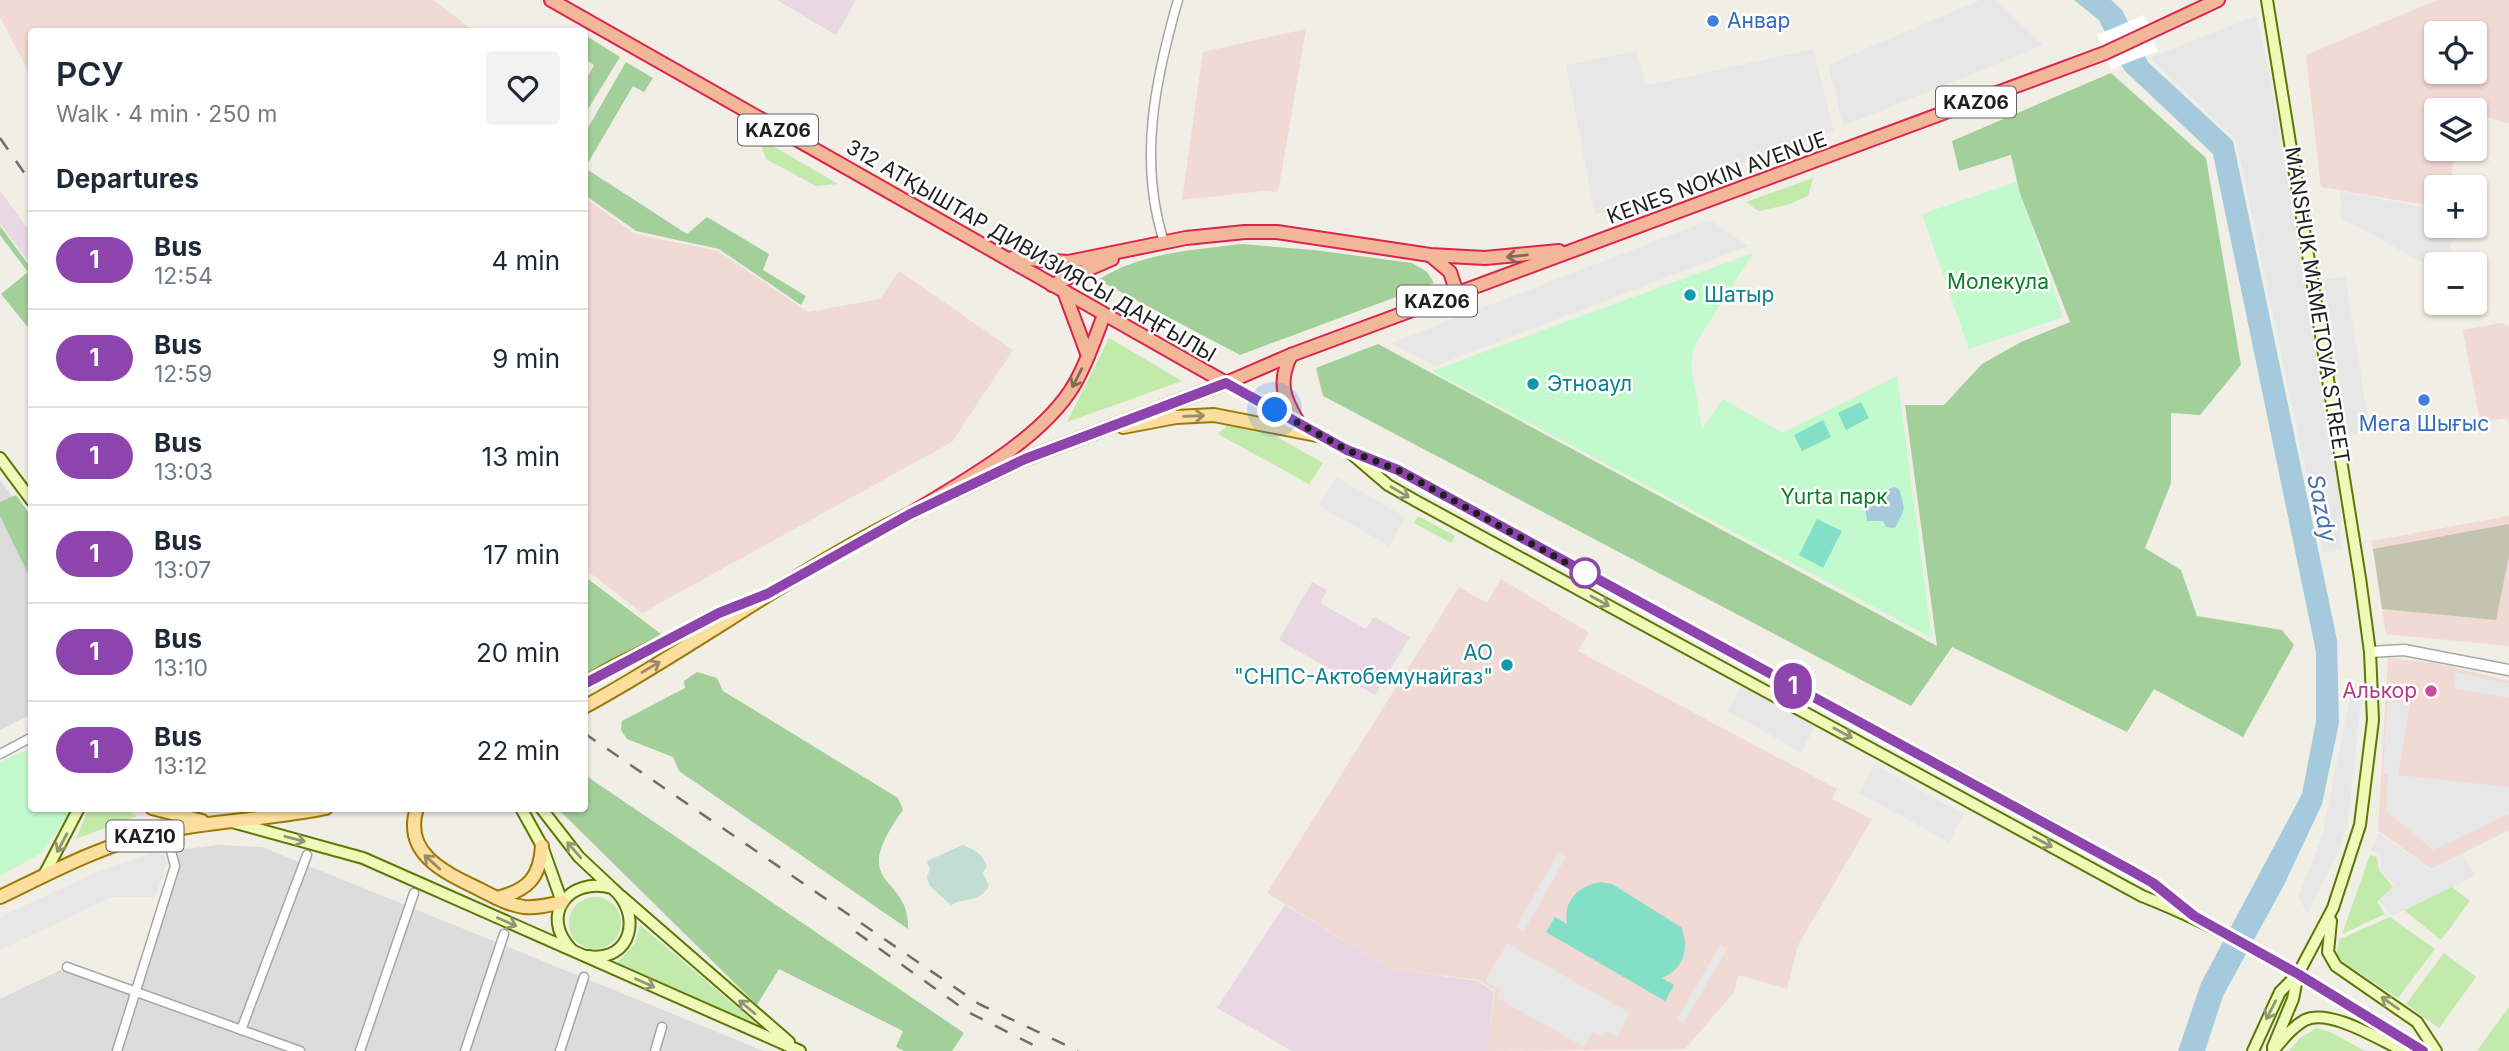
<!DOCTYPE html>
<meta charset="utf-8">
<style>
:root{--surface:#fff;--page:#f2f2f3;--text:#1f2937;--muted:#747a83;--line:#e0e1e3}
body{margin:0;font-family:Inter,sans-serif;background:var(--page);color:var(--text);height:100vh;display:flex;flex-direction:column;font-size:26px;white-space:nowrap}
*{box-sizing:border-box;margin:0}
p{font-size:23px;color:var(--muted)}
.icon{flex:none;width:38px;height:38px;fill:none;stroke:currentColor;stroke-width:2;stroke-linecap:round;stroke-linejoin:round}
.map{position:relative;flex:1;overflow:hidden}
.details{position:absolute;left:28px;top:28px;width:560px;height:784px;display:flex;flex-direction:column;background:var(--surface);border-radius:7px;box-shadow:0 2px 5px #0004}
.details>*{flex:none}
.badge{padding:0 14px;border-radius:23px;font-size:24px;line-height:46px}
.fabs{position:absolute;left:2424px;top:21px;display:grid;gap:14px}
.fabs a{display:grid;place-items:center;width:63px;height:63px;border-radius:7px;background:var(--surface);box-shadow:0 2px 5px #0004;font-size:35px}
.you{position:absolute;width:35px;height:35px;margin:-18px;border:5px solid #fff;border-radius:50%;background:#1a73e8;box-shadow:0 0 0 10px #1a73e833}
.map>.badge{position:absolute;translate:-50% -50%;box-shadow:0 0 0 4px #fff}
h2{padding:0 28px;font-size:26px;line-height:63px}
.round{display:grid;place-items:center;flex:none;width:74px;height:74px;border-radius:7px;background:var(--page)}
.head{display:flex;align-items:center;justify-content:space-between;height:119px;padding:0 28px}
h1{font-size:33px;font-weight:600;line-height:52px}
ul{padding:0;list-style:none}
li{display:flex;align-items:center;gap:21px;height:98px;padding:0 28px;border-top:2px solid var(--line)}
li div{flex:1}
li b{display:block;font-size:26px}
li em{font-style:normal}
li .badge{min-width:77px;font-weight:700;text-align:center}
.map>svg:first-child{display:block}
.residential{fill:#dddcdc}
.commercial{fill:#f1d9d4;fill-rule:evenodd}
.industrial{fill:#e9d7e3}
.construction{fill:#c2c4b0}
.grass{fill:#c2eaab}
.forest{fill:#a3cf9a}
.wetland{fill:#c2ded4}
.park{fill:#c2facd}
.pitch{fill:#83dfc7}
.parking{fill:#e7e7e7}
.water{fill:#a5cadd}
.pier{fill:#fff}
.lines{fill:none;stroke-linecap:round;stroke-linejoin:round}
.minor-casing{stroke:#a6a6a6;stroke-width:11}
.tertiary-casing{stroke:#a6a6a6;stroke-width:13}
.secondary-casing{stroke:#5d7704;stroke-width:14}
.primary-casing{stroke:#9a7a00;stroke-width:16}
.trunk-casing{stroke:#dc244d;stroke-width:16}
.minor{stroke:#fff;stroke-width:8}
.tertiary{stroke:#fff;stroke-width:10}
.secondary{stroke:#effab9;stroke-width:10}
.primary{stroke:#fcdf9e;stroke-width:12}
.trunk{stroke:#f2b698;stroke-width:12}
.rail{stroke:#6d6d6d;stroke-width:2.5;stroke-dasharray:14 14;stroke-linecap:butt}
.oneway{stroke:#886a5c}
.oneway2{stroke:#998965}
.oneway3{stroke:#919774}
.line-casing{stroke:#fff;stroke-width:16}
.line{stroke:#8e44ad;stroke-width:10}
.walk{stroke:#1f1f1f;stroke-width:7;stroke-dasharray:0 12.6}
.shop-dot{fill:#3f7fe0;stroke:#fff;stroke-width:2.5}
.culture-dot{fill:#0f9aa8;stroke:#fff;stroke-width:2.5}
.stop-dot{fill:#fff;stroke:#8e44ad;stroke-width:3.5}
.hotel-dot{fill:#d1479c;stroke:#fff;stroke-width:2.5}
.labels{text-anchor:middle;stroke-width:5;stroke-linejoin:round;paint-order:stroke}
.shield{fill:#fff;stroke:#626262;stroke-width:2}
.shield-label{font-size:19px;font-weight:bold;fill:#1f1f1f}
.shop-label{font-size:21px;fill:#366cbe;stroke:#fff;text-anchor:start}
.street-label{font-size:21px;fill:#1f1f1f;stroke:#fff}
.park-label{font-size:21px;fill:#0b7f23;stroke:#fff}
.culture-label{font-size:21px;fill:#0d838f;stroke:#fff;text-anchor:start}
.hotel-label{font-size:21px;fill:#b23c85;stroke:#fff;text-anchor:end}
.water-label{font-size:23px;font-style:italic;fill:#4a71af;stroke:#fff}
</style>
<div class="map">
<svg width="2509" height="1051" viewBox="0 0 2509 1051">
<rect width="100%" height="100%" fill="#f0eee5"/>
<g class="residential">
<polygon points="0,480 32,523 31,714 0,730"/>
<polygon points="217,845 262,847 764,1051 0,1051 0,999 67,967 137,992 175,866 171,851"/>
</g>
<g class="commercial">
<polygon points="0,0 433,0 474,31 32,32 31,77 0,17"/>
<path d="M2437 0H2509V123L2482 116 2480 127 2475 126 2474 110H2436V149H2456L2450 182 2436 180 2431 206 2321 187 2306 55ZM2474 33V72H2436V33Z"/>
<polygon points="1306,29 1278,192 1263,191 1182,200 1203,52"/>
<polygon points="585,198 635,234 718,251 808,312 880,299 899,271 1013,350 952,442 642,613 585,569"/>
<polygon points="2502,323 2509,327 2509,426 2507,418 2480,422 2463,330"/>
<polygon points="2509,516 2509,646 2386,634 2372,541"/>
<polygon points="1501,579 1589,633 1578,651 1837,789 1832,799 1872,819 1798,945 1787,989 1738,975 1735,991 1685,1049 1487,1051 1495,991 1479,980 1391,969 1267,893 1459,587 1487,603"/>
<polygon points="2388,658 2435,663 2509,681 2509,830 2431,869 2378,830"/>
</g>
<g class="industrial">
<polygon points="777,0 856,0 836,35"/>
<polygon points="0,191 31,233 31,265 0,223"/>
<polygon points="1312,582 1327,590 1320,603 1366,629 1374,617 1410,637 1375,695 1279,640"/>
<polygon points="1285,905 1391,969 1478,981 1494,992 1487,1051 1292,1051 1217,1008"/>
</g>
<polygon class="construction" points="2509,524 2509,556 2496,620 2382,609 2373,549"/>
<g class="grass">
<polygon points="759,138 838,184 816,186 766,159"/>
<polygon points="1813,178 1808,196 1787,205 1758,211 1746,202"/>
<polygon points="1109,338 1182,381 1067,422"/>
<polygon points="1228,425 1277,437 1323,463 1309,484 1218,434"/>
<polygon points="1418,516 1455,536 1451,543 1414,523"/>
<polygon points="89,808 125,809 137,816 76,839"/>
<polygon points="2370,855 2377,857 2379,870 2393,887 2377,902 2385,914 2342,934"/>
<polygon points="2452,887 2470,901 2441,940 2404,910"/>
<circle cx="595" cy="923" r="26"/>
<polygon points="2390,917 2435,949 2398,998 2346,964 2336,954 2340,939"/>
<polygon points="640,925 758,1025 617,963 635,944"/>
<polygon points="2444,953 2476,977 2439,1028 2406,1004"/>
<polygon points="2509,1007 2509,1051 2477,1051"/>
<polygon points="2317,1028 2330,1032 2365,1051 2289,1051 2300,1038"/>
</g>
<g class="forest">
<polygon points="585,35 620,57 585,114 585,82 594,65 585,59"/>
<polygon points="626,62 653,78 644,92 633,86 585,168 687,234 707,217 769,254 763,270 806,296 801,305 719,249 636,231 585,195 585,133"/>
<polygon points="2111,73 2206,158 2241,365 2200,415 2171,413 2171,483 2145,548 2181,570 2197,616 2282,630 2294,645 2243,737 2154,689 2127,732 1952,647 1911,706 1323,396 1316,368 1378,344 1937,646 1905,405 1944,405 1982,364 2021,342 2070,322 2020,194 2011,155 1959,171 1952,141"/>
<polygon points="0,226 31,268 31,331 1,294 28,272 0,235"/>
<path d="M1241 244 1314 250 1412 263 1427 272 1434 283 1240 355 1098 280C1139 253 1193 250 1241 244Z"/>
<polygon points="16,495 31,516 31,580 0,516 0,502"/>
<polygon points="584,576 661,634 585,677 584,677"/>
<path d="M697 672 717 678 723 691 898 798 903 810C845 890 910 872 908 929L679 771 673 757 627 739 621 730 622 721 685 688 684 681Z"/>
<polygon points="585,775 964,1033 952,1051 904,1051 896,1047 903,1031 779,969 757,1005 558,809 584,808"/>
</g>
<path class="wetland" d="M963 845C974 850 982 853 987 866L983 873 989 886C979 904 967 896 951 905L930 886 927 877 930 869 927 861Z"/>
<g class="park">
<polygon points="2016,182 2063,317 1969,349 1922,214"/>
<polygon points="1753,253 1694,346 1691,365 1702,429 1723,399 1782,433 1897,376 1932,638 1432,371"/>
<polygon points="31,748 32,808 73,809 43,852 0,876 0,762"/>
</g>
<g class="pitch">
<polygon points="1861,402 1869,418 1846,430 1838,413"/>
<polygon points="1823,420 1831,437 1802,451 1794,435"/>
<polygon points="1817,519 1842,531 1823,568 1799,555"/>
<path d="M1600 882 1612 884 1681 927C1690 949 1684 969 1662 978L1674 985 1665 1001 1546 932 1555 917 1567 924C1563 901 1578 886 1600 882Z"/>
</g>
<g class="parking">
<polygon points="1980,0 1995,0 2043,45 1843,126 1828,65"/>
<polygon points="2256,16 2270,77 2325,404 2341,511 2341,550 2323,553 2236,139 2149,58"/>
<polygon points="1813,49 1834,131 1595,215 1566,65 1636,51 1645,86"/>
<polygon points="2340,191 2436,210 2436,226 2458,226 2444,264 2436,264 2436,270 2342,218"/>
<polygon points="1710,220 1748,246 1435,366 1391,343"/>
<polygon points="2345,276 2370,431 2348,435 2323,280"/>
<polygon points="1336,477 1405,517 1389,546 1319,506"/>
<polygon points="2456,672 2509,684 2509,698 2454,689"/>
<polygon points="2353,683 2361,683 2361,700 2348,821 2339,851 2308,913 2298,898 2322,836"/>
<polygon points="1741,687 1815,727 1801,752 1727,711"/>
<polygon points="2387,701 2410,703 2398,775 2509,787 2509,814 2433,850 2386,811 2388,774 2383,774"/>
<polygon points="1874,765 1964,814 1949,842 1859,793"/>
<polygon points="2379,833 2431,870 2463,854 2475,876 2392,916 2379,900 2395,886 2381,870 2380,854 2371,851"/>
<polygon points="160,851 167,862 155,897 112,897 0,950 0,917 99,871"/>
<polygon points="1558,853 1566,857 1524,931 1516,927"/>
<polygon points="1507,943 1630,1013 1617,1037 1606,1031 1602,1037 1592,1032 1584,1047 1497,998 1501,990 1485,981"/>
<polygon points="1720,945 1727,949 1684,1023 1677,1019"/>
</g>
<g class="water">
<polygon points="2074,0 2111,0 2122,10 2148,62 2233,141 2337,640 2339,723 2322,804 2284,885 2223,996 2205,1051 2178,1051 2201,983 2302,794 2316,721 2316,652 2213,154 2124,70 2099,20"/>
<path d="M1894 487 1899 489C1906 511 1905 508 1895 528L1886 527 1883 521H1867L1865 507 1875 500 1867 498Z"/>
</g>
<polygon class="pier" points="2144,15 2158,51 2111,69 2097,35"/>
<g class="lines">
<g class="minor-casing">
<g id="minor">
<path d="M1164 242C1138 161 1155 80 1178 0"/>
<polyline points="0,754 32,737"/>
<polyline points="67,967 300,1051"/>
<polyline points="241,1030 307,855"/>
<polyline points="117,1051 175,866 171,851"/>
<polyline points="360,1051 414,893"/>
<polyline points="465,1051 504,934"/>
<polyline points="560,1051 584,977"/>
<polyline points="655,1051 662,1027"/>
</g>
</g>
<g class="tertiary-casing">
<polyline id="tertiary" points="2370,652 2404,650 2509,670"/>
</g>
<g class="secondary-casing">
<g id="secondary">
<polyline points="1226,383 1300,424"/>
<polyline points="1314,432 1347,450 1398,470 2046,823 2153,883 2186,910"/>
<path d="M1347 450 1388 485 1416 501 2142 896C2242 935 2332 995 2423 1051"/>
<polyline points="0,458 32,501"/>
<polyline points="521,808 542,846 562,902"/>
<polyline points="541,808 579,857 610,886"/>
<polyline points="232,822 363,858 800,1051"/>
<polyline points="43,877 79,808"/>
<polyline points="621,896 789,1042"/>
<polyline points="2331,921 2328,952 2336,966 2417,1022 2436,1051"/>
<path d="M571 949C539 915 569 876 612 888 643 913 632 963 588 956"/>
<polyline points="2273,1047 2293,999 2298,974"/>
<polyline points="2253,1051 2280,992 2298,974 2333,908 2360,825 2373,720 2370,652 2360,578 2267,0"/>
<path d="M2273 1051C2282 1040 2292 1027 2305 1020 2330 1008 2380 1040 2404 1051"/>
</g>
</g>
<g class="primary-casing">
<g id="primary">
<polyline points="1123,427 1176,417 1214,415 1322,436"/>
<polyline points="954,493 1025,459 1226,383"/>
<polyline points="584,684 615,666 747,602"/>
<path d="M584 707C698 645 801 566 918 510"/>
<polyline points="152,808 202,821"/>
<path d="M417 808C402 854 446 873 479 889 493 896 508 905 524 907 538 908 549 905 562 902"/>
<path d="M0 897C50 873 100 846 155 833 211 820 269 820 326 808"/>
<path d="M497 898C528 890 540 878 542 846"/>
</g>
</g>
<g class="trunk-casing">
<g id="trunk">
<polyline points="551,0 1226,383 1291,355 2105,53 2218,0"/>
<polyline points="1431,256 1450,272 1457,293"/>
<polyline points="1012,258 1068,262 1186,238 1245,232 1277,232 1430,255 1485,258 1559,251"/>
<polyline points="1052,285 1112,259"/>
<polyline points="1065,294 1088,356"/>
<path d="M1291 355C1277 383 1284 398 1299 424"/>
<path d="M910 514C964 481 1042 439 1074 385 1087 363 1095 338 1104 315"/>
</g>
</g>
<use href="#minor" class="minor"/>
<use href="#tertiary" class="tertiary"/>
<use href="#secondary" class="secondary"/>
<use href="#primary" class="primary"/>
<use href="#trunk" class="trunk"/>
<g class="rail">
<polyline points="0,138 32,184"/>
<polyline points="584,733 979,1004 1078,1051"/>
<polyline points="856,932 968,1012 1045,1051"/>
</g>
</g>
<defs><path id="oneway-shaft" d="M-6 0H5M1.5-3L5.5 0L1.5 3" fill="none" stroke-width="1.6" stroke-linecap="round" stroke-linejoin="round" transform="scale(1.75)"/></defs>
<g class="oneway">
<use href="#oneway-shaft" transform="translate(1517 256) rotate(174)"/>
<use href="#oneway-shaft" transform="translate(1077 378) rotate(117)"/>
</g>
<g class="oneway2">
<use href="#oneway-shaft" transform="translate(1194 416) rotate(-2)"/>
<use href="#oneway-shaft" transform="translate(651 667) rotate(-31)"/>
<use href="#oneway-shaft" transform="translate(432 862) rotate(-138)"/>
</g>
<g class="oneway3">
<use href="#oneway-shaft" transform="translate(1400 492) rotate(30)"/>
<use href="#oneway-shaft" transform="translate(1600 601) rotate(29)"/>
<use href="#oneway-shaft" transform="translate(1843 733) rotate(29)"/>
<use href="#oneway-shaft" transform="translate(295 839) rotate(15)"/>
<use href="#oneway-shaft" transform="translate(2043 842) rotate(29)"/>
<use href="#oneway-shaft" transform="translate(62 843) rotate(118)"/>
<use href="#oneway-shaft" transform="translate(574 850) rotate(-131)"/>
<use href="#oneway-shaft" transform="translate(507 922) rotate(24)"/>
<use href="#oneway-shaft" transform="translate(645 983) rotate(24)"/>
<use href="#oneway-shaft" transform="translate(2390 1003) rotate(-145)"/>
<use href="#oneway-shaft" transform="translate(747 1007) rotate(-140)"/>
<use href="#oneway-shaft" transform="translate(2271 1010) rotate(117)"/>
</g>
<g class="lines">
<g class="line-casing">
<polyline id="line" points="584,684 719,613 767,594 910,514 1025,459 1226,383 1347,450 1398,470 2132,871 2153,883 2194,916 2298,974 2423,1051"/>
</g>
<use href="#line" class="line"/>
<polyline class="walk" points="1275,410 1347,450 1398,470 1585,573"/>
</g>
<g class="shop-dot">
<circle cx="1713" cy="21" r="7"/>
<circle cx="2424" cy="400" r="7"/>
</g>
<g class="culture-dot">
<circle cx="1690" cy="295" r="7"/>
<circle cx="1533" cy="384" r="7"/>
<circle cx="1507" cy="665" r="7"/>
</g>
<circle class="stop-dot" cx="1585" cy="573" r="14"/>
<circle class="hotel-dot" cx="2431" cy="691" r="7"/>
<g class="labels">
<g class="shield">
<rect x="1936" y="86.5" width="80" height="31" rx="5"/>
<rect x="738" y="114.5" width="80" height="31" rx="5"/>
<rect x="1397" y="285.5" width="80" height="31" rx="5"/>
<rect x="106.5" y="820.5" width="77" height="31" rx="5"/>
</g>
<g class="shield-label">
<text x="1976" y="109">KАZ06</text>
<text x="778" y="137">KАZ06</text>
<text x="1437" y="308">KАZ06</text>
<text x="145" y="843">KAZ10</text>
</g>
<g class="shop-label">
<text x="1727" y="28">Анвар</text>
<text x="2424" y="431" text-anchor="middle">Мега Шығыс</text>
</g>
<g class="street-label">
<text transform="translate(1717 178) rotate(-20)" y="7">KENES NOKIN AVENUE</text>
<text transform="translate(1031 251) rotate(30)" y="7">312 АТҚЫШТАР ДИВИЗИЯСЫ ДАҢҒЫЛЫ</text>
<text transform="translate(2317 305) rotate(81)" y="7">MANSHUK MAMETOVA STREET</text>
</g>
<g class="park-label">
<text x="1998" y="289">Молекула</text>
<text x="1834" y="504">Yurta парк</text>
</g>
<g class="culture-label">
<text x="1704" y="302">Шатыр</text>
<text x="1547" y="391">Этноаул</text>
<text x="1493" y="660" text-anchor="end">АО<tspan x="1493" dy="24">"СНПС-Актобемунайгаз"</tspan></text>
</g>
<g class="hotel-label">
<text x="2417" y="698">Алькор</text>
</g>
<g class="water-label">
<text transform="translate(2322 508) rotate(78)" y="8">Sazdy</text>
</g>
</g>
</svg>
<div class="fabs">
<a><svg class="icon" aria-label="locate" viewBox="0 0 24 24"><circle cx="12" cy="12" r="6"/><path d="M12 2v4M12 18v4M2 12h4M18 12h4"/></svg></a>
<a><svg class="icon" aria-label="layers" viewBox="0 0 24 24"><path d="M12 4l9 5-9 5-9-5zM3 14l9 5 9-5"/></svg></a>
<a>+</a>
<a>−</a>
</div>
<div class="you" style="left:1275px;top:410px"></div>
<b class="badge" style="left:1793px;top:686px;background:#8e44ad;color:#fff">1</b>
<section class="details">
<div class="head"><div><h1>РСУ</h1><p>Walk · 4 min · 250 m</p></div><a class="round"><svg class="icon" aria-label="heart" viewBox="0 0 24 24"><path d="M12 20l-8-8c-3-5 5-10 8-4 3-6 11-1 8 4z"/></svg></a></div>
<h2>Departures</h2>
<ul>
<li><span class="badge" style="background:#8e44ad;color:#fff">1</span><div><b>Bus</b><p>12:54</p></div><em>4 min</em></li>
<li><span class="badge" style="background:#8e44ad;color:#fff">1</span><div><b>Bus</b><p>12:59</p></div><em>9 min</em></li>
<li><span class="badge" style="background:#8e44ad;color:#fff">1</span><div><b>Bus</b><p>13:03</p></div><em>13 min</em></li>
<li><span class="badge" style="background:#8e44ad;color:#fff">1</span><div><b>Bus</b><p>13:07</p></div><em>17 min</em></li>
<li><span class="badge" style="background:#8e44ad;color:#fff">1</span><div><b>Bus</b><p>13:10</p></div><em>20 min</em></li>
<li><span class="badge" style="background:#8e44ad;color:#fff">1</span><div><b>Bus</b><p>13:12</p></div><em>22 min</em></li>
</ul>
</section>
</div>
